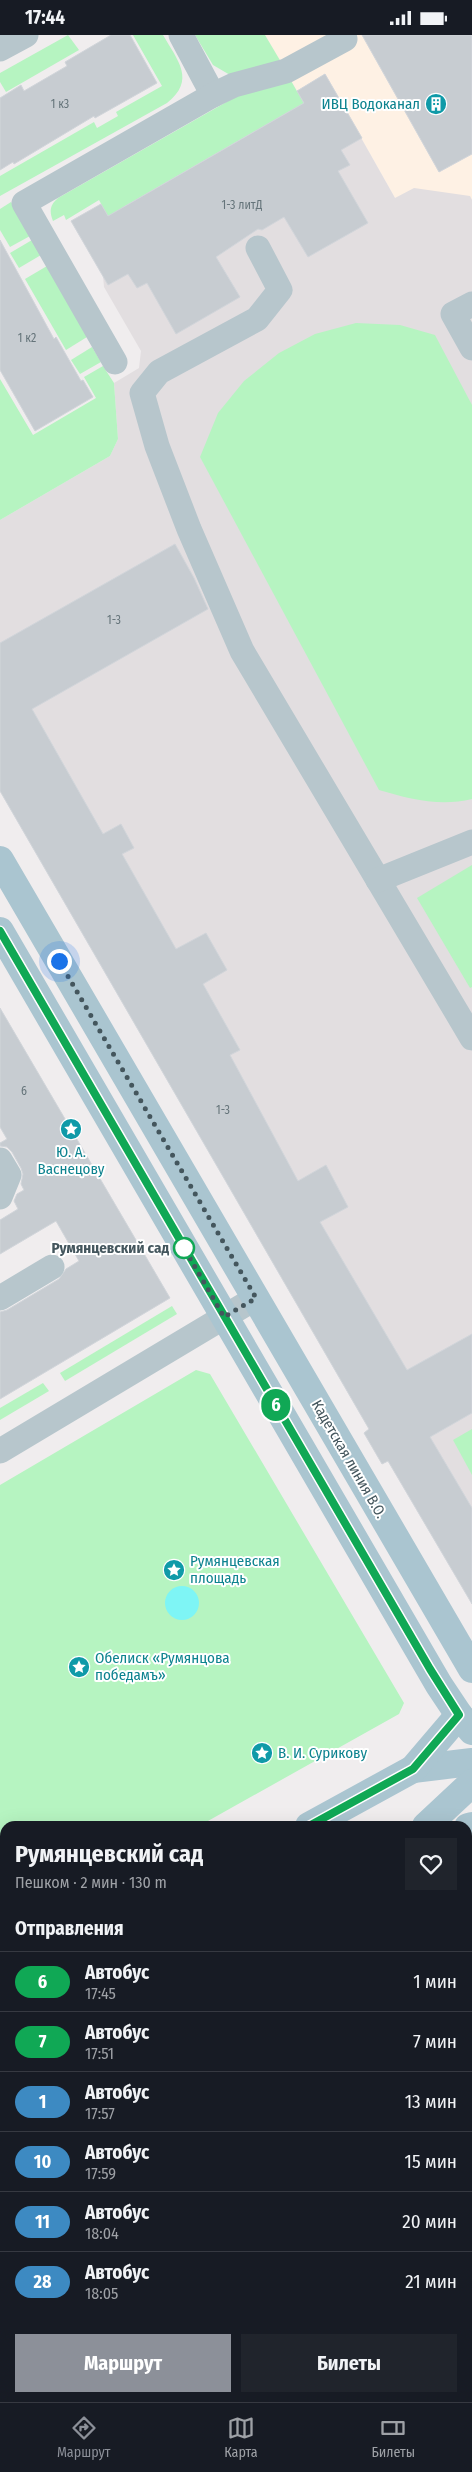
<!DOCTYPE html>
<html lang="ru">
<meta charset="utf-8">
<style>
:root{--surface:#171b24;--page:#20242c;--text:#f1f3f6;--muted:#9ea1a6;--line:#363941;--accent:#8c9099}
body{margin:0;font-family:"Fira Sans Condensed",sans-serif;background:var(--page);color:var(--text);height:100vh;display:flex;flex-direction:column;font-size:19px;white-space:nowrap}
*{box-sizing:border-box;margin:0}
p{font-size:16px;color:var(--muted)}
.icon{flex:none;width:28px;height:28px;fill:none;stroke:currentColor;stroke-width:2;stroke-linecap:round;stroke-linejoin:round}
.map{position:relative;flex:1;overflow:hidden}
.panel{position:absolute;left:0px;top:1786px;width:472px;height:581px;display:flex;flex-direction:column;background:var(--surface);border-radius:15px 15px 0 0;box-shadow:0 5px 20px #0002}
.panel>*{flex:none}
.badge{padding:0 10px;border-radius:16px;font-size:18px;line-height:32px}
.you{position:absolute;width:25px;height:25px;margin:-12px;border:4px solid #fff;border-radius:50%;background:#1a73e8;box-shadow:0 0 0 8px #1a73e833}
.map>.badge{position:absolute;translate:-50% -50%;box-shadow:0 0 0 2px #fff}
h2{padding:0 15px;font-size:19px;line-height:45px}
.round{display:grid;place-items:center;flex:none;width:52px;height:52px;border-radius:0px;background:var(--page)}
.overview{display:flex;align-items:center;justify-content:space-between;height:85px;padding:0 15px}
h1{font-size:24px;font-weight:700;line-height:38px}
.primary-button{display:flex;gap:10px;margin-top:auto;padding:10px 15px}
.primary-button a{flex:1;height:58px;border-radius:0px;background:var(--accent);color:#fff;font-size:20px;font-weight:700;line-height:58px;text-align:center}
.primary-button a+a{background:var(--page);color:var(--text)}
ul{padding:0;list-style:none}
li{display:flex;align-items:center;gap:15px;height:60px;padding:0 15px;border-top:1px solid var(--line)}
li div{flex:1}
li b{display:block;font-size:19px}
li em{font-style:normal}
li .badge{min-width:55px;font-weight:700;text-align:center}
.status{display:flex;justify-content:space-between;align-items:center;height:35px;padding:0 25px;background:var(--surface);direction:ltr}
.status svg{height:14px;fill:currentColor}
.menu{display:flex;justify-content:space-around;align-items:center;height:70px;border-top:1px solid var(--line);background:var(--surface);font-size:14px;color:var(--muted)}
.menu a{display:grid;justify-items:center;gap:2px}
.menu .on{color:var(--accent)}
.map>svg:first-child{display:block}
.commercial{fill:#fef1e4}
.education{fill:#e2dee0}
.green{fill:#b6f4c1}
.water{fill:#7ef5f5}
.building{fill:#c7ccd1;stroke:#d1d5da}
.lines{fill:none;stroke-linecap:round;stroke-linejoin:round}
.minor{stroke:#b7c6cc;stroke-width:25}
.major{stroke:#aac5d0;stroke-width:28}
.line-casing{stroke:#fff;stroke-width:11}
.line{stroke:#10a855;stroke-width:8}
.walk{stroke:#44565d;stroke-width:5;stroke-dasharray:0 9}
.stop-dot{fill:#fff;stroke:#10a855;stroke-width:2.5}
.labels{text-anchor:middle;stroke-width:4;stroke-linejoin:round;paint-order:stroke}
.number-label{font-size:12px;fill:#65747a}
.culture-label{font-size:15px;fill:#0d838f;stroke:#fff;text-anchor:start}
.stop-label{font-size:15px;font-weight:bold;fill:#44565d;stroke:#fff;text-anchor:end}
.street-label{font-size:15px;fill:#44565d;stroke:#fff}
</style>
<div class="status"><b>17:44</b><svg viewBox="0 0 49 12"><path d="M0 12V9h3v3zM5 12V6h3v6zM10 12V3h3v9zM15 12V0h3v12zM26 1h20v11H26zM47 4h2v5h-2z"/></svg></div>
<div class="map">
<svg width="472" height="2367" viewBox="0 0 472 2367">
<rect width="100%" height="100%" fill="#f0edee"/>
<polygon class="commercial" points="265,0 472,0 472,165 470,161 395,163 325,39 297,56"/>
<polygon class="education" points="325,39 395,163 414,153 470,161 472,165 472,1569 388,1426 382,1429 364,1398 369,1394 0,756 0,485 110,421 118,404 114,348 139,333 141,316 104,252 103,241 71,186 101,169 110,185 124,175 125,171 290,76 293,77 306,72 297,56"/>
<g class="green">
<polygon points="68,0 79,15 6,57 0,47 0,38"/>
<path d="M133 0H163C178 26 196 45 167 68L0 161V141L94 87 97 93 118 81 116 77 162 51Z"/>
<polygon points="195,0 265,0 281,27 230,40 213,30"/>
<path d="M290 44 306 72 293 77 290 76 125 171 124 175 110 185 99 165 66 185 64 180 53 186C49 176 50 170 58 163L237 61Z"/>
<polygon points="11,167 30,201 10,212 0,195 0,174"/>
<polygon points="32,205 41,220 19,233 10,218"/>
<polygon points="47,231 87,302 66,315 25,244"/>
<path d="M356 288 400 290 435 300 472 370V764C440 772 409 764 379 755L200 422 218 378 244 346 279 318 315 299Z"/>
<polygon points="92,312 101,327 80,339 71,325"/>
<polygon points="103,331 114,348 118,404 110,421 0,485 0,344 33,400 96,363 84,342"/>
<polygon points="472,830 472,952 470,953 417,863"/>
<polygon points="172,1271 177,1279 65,1346 60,1338"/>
<polygon points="196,1335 210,1339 404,1668 399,1679 199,1791 5,1791 5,1901 0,1904 0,1450"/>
<polygon points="43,1348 49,1356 0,1385 0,1373"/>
<polygon points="472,1394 472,1440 453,1405"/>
</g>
<g class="water">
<circle cx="182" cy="1568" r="17"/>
<polygon points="472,1900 472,2367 0,2367 0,2147 5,2147 5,2362 468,2362 468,1903"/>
</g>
<g class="building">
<polygon points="111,0 130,0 157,48 95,83 94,81 14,129 13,127 0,135 0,63 21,50 24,56 67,31 65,27"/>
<polygon points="362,0 472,0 472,119 439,137"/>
<polygon points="325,39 362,103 341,115 350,130 338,136 368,188 308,222 284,182 262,195 258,194 216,222 240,262 176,299 147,248 137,253 128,239 108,250 71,186 101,169 108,181 304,68 297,56"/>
<polygon points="0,205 54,304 56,302 81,346 83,345 93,362 35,396 0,335"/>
<polygon points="175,509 194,543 208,574 32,674 103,799 121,789 134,813 122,819 176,914 206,898 227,935 203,949 240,1015 230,1020 298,1146 326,1130 348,1172 320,1187 407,1335 472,1299 472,1378 430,1402 472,1473 472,1569 388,1426 382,1429 364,1398 369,1394 0,756 0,608"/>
<polygon points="0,973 170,1263 0,1364 0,1277 7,1275 59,1244 66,1234 79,1226 56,1186 0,1219 0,1185 18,1174 14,1166 17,1159 24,1155 21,1149 23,1139 21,1133 12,1117 7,1112 0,1111 0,1108 7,1104 0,1092"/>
</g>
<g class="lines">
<g class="minor">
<polyline points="181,0 213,60"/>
<polyline points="0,14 26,0"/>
<polyline points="258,213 280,255 257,284 159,337 142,358 157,411 189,494 242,616 472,1003"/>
<polyline points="472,269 453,279 472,313"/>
<polyline points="115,327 24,168 213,60 234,50 286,36 345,4"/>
<polyline points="378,845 472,807"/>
<polyline points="0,1125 9,1140 0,1162"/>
<polyline points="0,1263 52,1232"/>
<polyline points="0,1416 256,1263"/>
<polyline points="468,1855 472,1853"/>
<polyline points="0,2111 5,2111"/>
</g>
<g class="major">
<polyline points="0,825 472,1634"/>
<polyline points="0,896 439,1650 459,1680 472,1696"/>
<polyline points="413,1734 472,1727"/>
<polyline points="309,1791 413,1734 459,1680"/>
<polyline points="426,1791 472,1748"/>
<polyline points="468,1792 472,1791"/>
<polyline points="0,1966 5,1963"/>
<polyline points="0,2039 5,2036"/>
</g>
</g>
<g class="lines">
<g class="line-casing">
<polyline id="line" points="0,896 430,1634 459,1680 413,1734 309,1791"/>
</g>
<use href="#line" class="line"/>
<polyline class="walk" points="59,926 256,1263 224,1282 184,1213"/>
</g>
<defs>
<g id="building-disc" transform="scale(1.125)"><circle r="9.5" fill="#0f9aa8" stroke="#fff"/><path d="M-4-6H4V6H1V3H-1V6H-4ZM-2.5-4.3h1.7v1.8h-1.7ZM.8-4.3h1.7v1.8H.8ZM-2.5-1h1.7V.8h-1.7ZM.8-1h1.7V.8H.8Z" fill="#fff"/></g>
<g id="sight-disc" transform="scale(1.125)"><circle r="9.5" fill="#0f9aa8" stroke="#fff"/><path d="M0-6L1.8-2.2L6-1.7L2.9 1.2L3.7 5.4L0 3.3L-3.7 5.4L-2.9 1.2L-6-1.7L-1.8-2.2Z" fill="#fff"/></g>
</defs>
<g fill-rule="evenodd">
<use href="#building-disc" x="436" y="69"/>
<use href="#sight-disc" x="71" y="1094"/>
<use href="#sight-disc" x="174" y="1535"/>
<use href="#sight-disc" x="79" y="1632"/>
<use href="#sight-disc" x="262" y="1718"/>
</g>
<circle class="stop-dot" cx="184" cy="1213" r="10"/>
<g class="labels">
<g class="number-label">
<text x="60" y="73">1 к3</text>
<text x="242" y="174">1-3 литД</text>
<text x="27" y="307">1 к2</text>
<text x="114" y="589">1-3</text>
<text x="24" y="1060">6</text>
<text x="223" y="1079">1-3</text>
</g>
<g class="culture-label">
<text x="420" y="74" text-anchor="end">ИВЦ Водоканал</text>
<text x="71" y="1122" text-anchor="middle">Ю. А.<tspan x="71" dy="17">Васнецову</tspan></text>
<text x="190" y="1531">Румянцевская<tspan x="190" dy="17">площадь</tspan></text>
<text x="95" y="1628">Обелиск «Румянцова<tspan x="95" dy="17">победамъ»</tspan></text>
<text x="278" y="1723">В. И. Сурикову</text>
</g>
<g class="stop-label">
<text x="169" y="1218">Румянцевский сад</text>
</g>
<g class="street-label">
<text transform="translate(349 1424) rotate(60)" y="5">Кадетская линия В.О.</text>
</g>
</g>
</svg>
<div class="you" style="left:59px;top:926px"></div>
<b class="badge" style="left:276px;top:1370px;background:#10a855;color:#fff">6</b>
<section class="panel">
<div class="overview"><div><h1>Румянцевский сад</h1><p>Пешком · 2 мин · 130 m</p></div><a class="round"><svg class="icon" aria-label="heart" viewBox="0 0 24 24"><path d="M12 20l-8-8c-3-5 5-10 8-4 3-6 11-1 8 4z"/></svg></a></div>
<h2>Отправления</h2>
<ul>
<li><span class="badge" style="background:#10a855;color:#fff">6</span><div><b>Автобус</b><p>17:45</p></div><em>1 мин</em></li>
<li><span class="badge" style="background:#10a855;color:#fff">7</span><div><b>Автобус</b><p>17:51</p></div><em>7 мин</em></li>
<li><span class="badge" style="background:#3d8ac2;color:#fff">1</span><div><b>Автобус</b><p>17:57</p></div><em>13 мин</em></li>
<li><span class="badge" style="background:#3d8ac2;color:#fff">10</span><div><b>Автобус</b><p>17:59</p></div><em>15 мин</em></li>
<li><span class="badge" style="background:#3d8ac2;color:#fff">11</span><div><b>Автобус</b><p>18:04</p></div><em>20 мин</em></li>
<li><span class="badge" style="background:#3d8ac2;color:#fff">28</span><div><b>Автобус</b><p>18:05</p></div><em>21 мин</em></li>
</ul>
<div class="primary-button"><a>Маршрут</a><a>Билеты</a></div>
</section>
</div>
<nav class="menu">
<a class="on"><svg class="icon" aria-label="directions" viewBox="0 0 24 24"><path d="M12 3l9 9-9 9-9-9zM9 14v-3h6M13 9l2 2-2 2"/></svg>Маршрут</a>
<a><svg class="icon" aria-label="map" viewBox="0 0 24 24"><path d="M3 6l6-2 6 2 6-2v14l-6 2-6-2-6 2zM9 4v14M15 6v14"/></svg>Карта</a>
<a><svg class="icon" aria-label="tickets" viewBox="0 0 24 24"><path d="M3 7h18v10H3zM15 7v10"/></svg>Билеты</a>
</nav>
